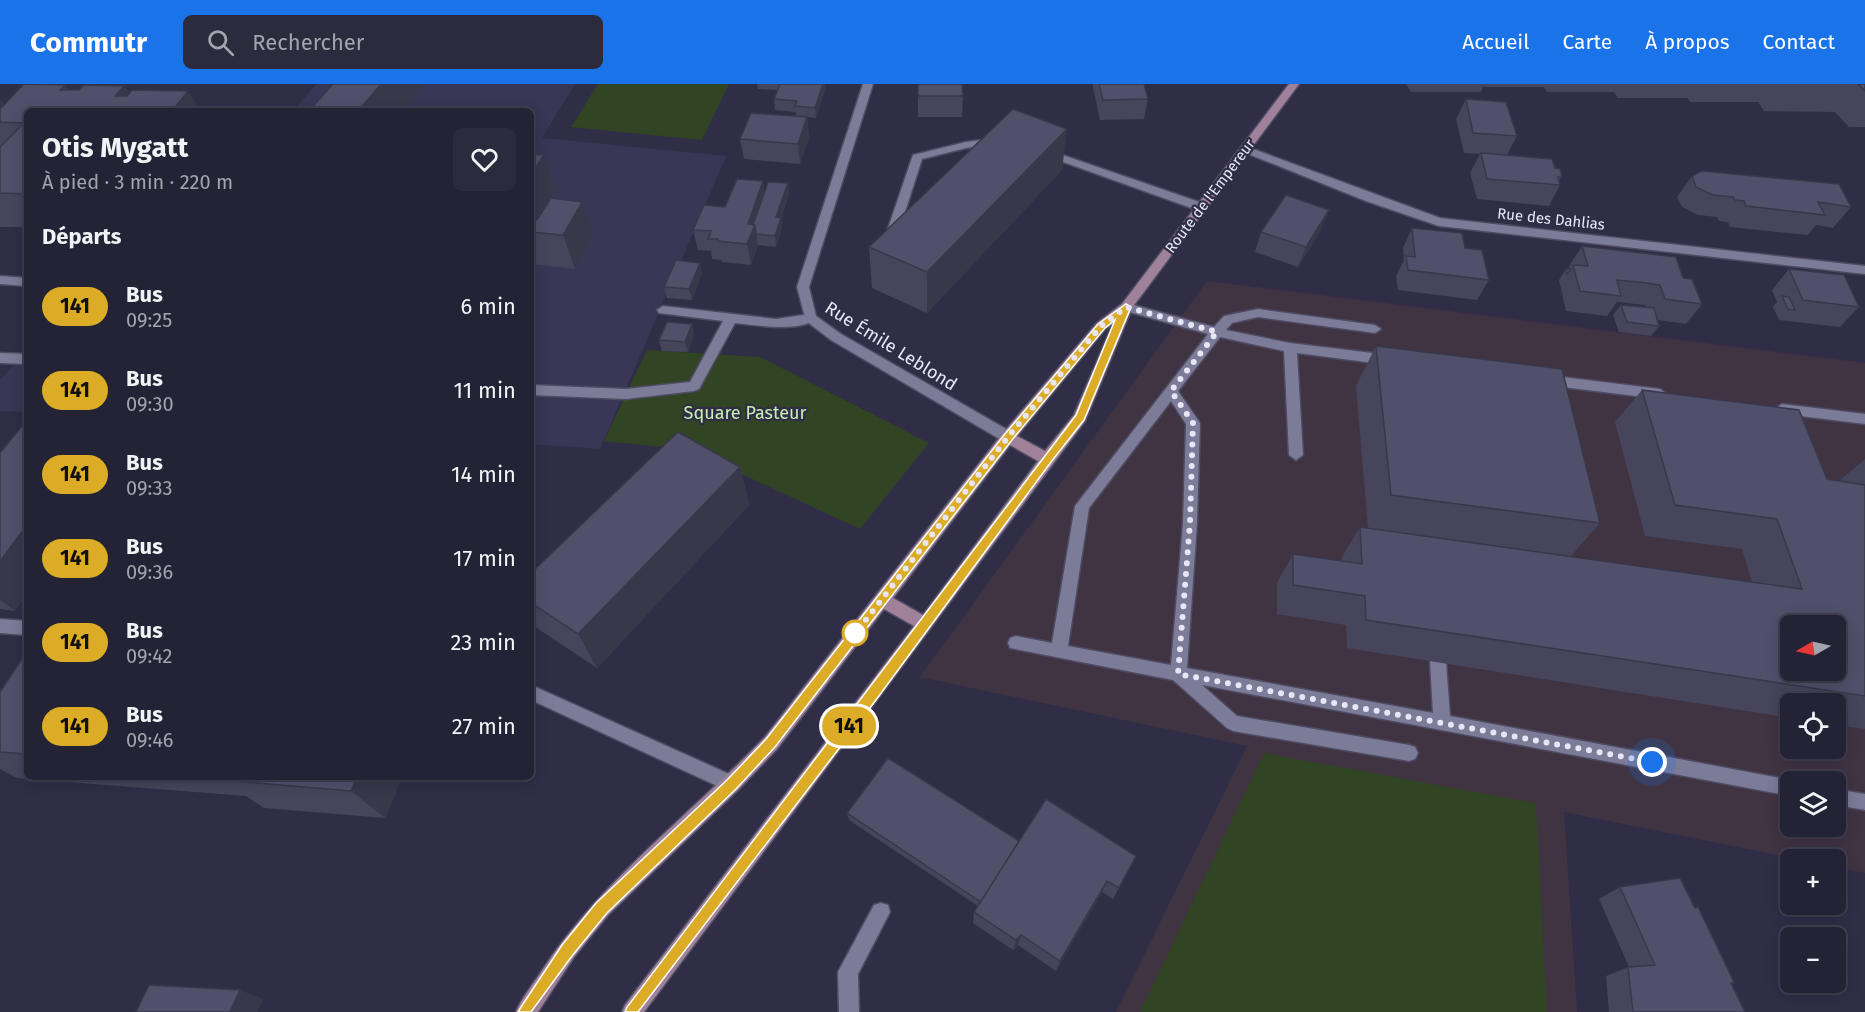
<!DOCTYPE html>
<html lang="fr">
<meta charset="utf-8">
<style>
:root{--surface:#242235;--page:#2c2a3d;--text:#f1f3f6;--muted:#a3a4ad;--line:#413f50;--accent:#1a73e8}
body{margin:0;font-family:"Fira Sans",sans-serif;background:var(--page);color:var(--text);height:100vh;display:flex;flex-direction:column;font-size:22px;white-space:nowrap}
*{box-sizing:border-box;margin:0}
p{font-size:20px;color:var(--muted)}
.icon{flex:none;width:33px;height:33px;fill:none;stroke:currentColor;stroke-width:2;stroke-linecap:round;stroke-linejoin:round}
.map{position:relative;flex:1;overflow:hidden}
.details{position:absolute;left:24px;top:24px;width:510px;height:672px;display:flex;flex-direction:column;background:var(--surface);border-radius:9px;box-shadow:0 3px 15px #0003,0 0 0 2px var(--line)}
.details>*{flex:none}
.badge{padding:0 12px;border-radius:20px;font-size:21px;line-height:39px}
.needle{width:39px;rotate:261deg}
.fabs{position:absolute;left:1780px;top:531px;display:grid;gap:12px}
.fabs a{display:grid;place-items:center;width:66px;height:66px;border-radius:9px;background:var(--surface);box-shadow:0 3px 15px #0003,0 0 0 2px var(--line);font-size:30px}
.you{position:absolute;width:30px;height:30px;margin:-15px;border:4px solid #fff;border-radius:50%;background:#1a73e8;box-shadow:0 0 0 9px #1a73e833}
.map>.badge{position:absolute;translate:-50% -50%;box-shadow:0 0 0 3px #fff}
h2{padding:0 18px;font-size:22px;line-height:54px}
.round{display:grid;place-items:center;flex:none;width:63px;height:63px;border-radius:9px;background:var(--page)}
.summary{display:flex;align-items:center;justify-content:space-between;height:102px;padding:0 18px}
h1{font-size:28px;font-weight:700;line-height:45px}
ul{padding:0;list-style:none}
li{display:flex;align-items:center;gap:18px;height:84px;padding:0 18px}
li div{flex:1}
li b{display:block;font-size:22px}
li em{font-style:normal}
li .badge{min-width:66px;font-weight:700;text-align:center}
header{display:flex;align-items:center;gap:36px;box-sizing:border-box;height:84px;padding:0 30px;background:var(--accent);color:#fff}
header strong{font-size:28px}
nav{display:flex;gap:33px;margin-inline-start:auto;font-size:21px}
.search{width:420px;height:54px;background:var(--page);display:flex;align-items:center;gap:15px;box-sizing:border-box;padding:0 21px;border-radius:9px;color:var(--muted);font-size:22px}
.map>svg:first-child{display:block}
.commercial{fill:#403443;fill-rule:evenodd}
.built{fill:#393656}
.green{fill:#314424}
.lines{fill:none;stroke-linecap:round;stroke-linejoin:round}
.lane-casing{stroke:#4e4b62;stroke-width:3}
.street-casing{stroke:#4e4b62;stroke-width:3}
.secondary-casing{stroke:#4e4b62;stroke-width:3}
.lane{fill:#7c7b98;fill-rule:evenodd}
.street{fill:#7c7b98;fill-rule:evenodd}
.secondary{fill:#9f829a;fill-rule:evenodd}
.wall{fill:#46455c}
.shaded-wall{fill:#39384b}
.building{fill:#51506b;stroke:#39384b;stroke-width:1.5;fill-rule:evenodd}
.line{fill:#dcac27;stroke:#fff;stroke-width:1.5}
.walk{stroke:#e7e6f7;stroke-width:6;stroke-dasharray:0 10.8}
.stop-dot{fill:#fff;stroke:#dcac27;stroke-width:3}
.labels{text-anchor:middle;stroke-width:4.5;stroke-linejoin:round;paint-order:stroke}
.far-street-label{font-size:15px;fill:#e7e6f7;stroke:#302e47}
.street-label{font-size:18px;fill:#e7e6f7;stroke:#302e47}
.park-label{font-size:18px;fill:#c5efac;stroke:#302e47}
</style>
<header>
<strong>Commutr</strong>
<div class="search"><svg class="icon" aria-label="search" viewBox="0 0 24 24"><circle cx="10" cy="10" r="6"/><path d="M15 15l6 6"/></svg>Rechercher</div>
<nav><a>Accueil</a><a>Carte</a><a>À propos</a><a>Contact</a></nav>
</header>
<div class="map">
<svg width="1865" height="928" viewBox="0 0 1865 928">
<rect width="100%" height="100%" fill="#302e47"/>
<path class="commercial" d="M1207 197 1865 279V789L1836 783V776L1797 775 1564 728 1577 928H1116L1247 662 920 593ZM1791 542H1836V586H1791ZM1791 620H1836V664H1791ZM1791 698H1836V742H1791Z"/>
<g class="built">
<polygon points="317,0 575,0 542,54 726,72 600,365 531,360 531,27 292,27"/>
<polygon points="27,266 27,328 0,327 0,296"/>
</g>
<g class="green">
<polygon points="598,0 729,0 702,56 571,43"/>
<polygon points="647,266 760,273 929,359 860,445 690,366 604,357"/>
<polygon points="1264,669 1536,719 1547,928 1140,928"/>
</g>
<g class="lines">
<g class="lane-casing">
<g id="lane">
<polygon points="997,54 1001,55 1001,59 966,64 922,75 896,156 894,159 886,159 884,156 913,71 966,58"/>
<polygon points="1045,65 1205,120 1207,123 1205,126 1197,126 1041,70 1041,66"/>
<polygon points="0,192 27,194 27,202 0,200"/>
<path d="M1126 219 1214 243 1224 232 1258 225 1375 241 1381 245 1375 249 1258 233 1232 239 1226 246 1290 259 1389 271 1396 276 1389 281 1297 269 1303 371 1296 376 1289 371 1284 267 1220 253 1178 307 1200 339 1197 439 1187 584 1433 629 1430 578 1432 573 1438 571 1444 573 1446 578 1450 632 1791 696 1796 698H1791V712L1202 601 1237 632 1409 661 1415 663 1418 669 1415 675 1409 677 1233 647 1227 644 1173 596 1010 564 1008 559 1010 554 1016 552 1052 559 1075 422 1208 250 1122 226 1120 223 1122 220ZM1171 317 1186 340 1183 439 1171 581 1068 562 1089 424Z"/>
<path d="M663 222 776 235 810 230 816 234C803 249 754 241 735 239L699 305 694 307 626 315 531 311V301L626 305 690 298 723 237 659 229 657 226Z"/>
<polygon points="0,269 27,270 27,280 0,279"/>
<polygon points="1546,291 1660,305 1667,310 1660,315 1546,301 1539,296"/>
<polygon points="1782,320 1865,330 1865,340 1777,329 1775,325"/>
<polygon points="0,535 27,537 27,551 0,549"/>
<polygon points="531,601 738,694 741,700 738,706 732,708 726,706 531,616"/>
<polygon points="1836,705 1865,710 1865,726 1836,721"/>
<polygon points="881,819 888,821 890,828 858,890 859,928 839,928 838,888 874,821"/>
</g>
</g>
<g class="street-casing">
<g id="street">
<polygon points="863,0 873,0 809,203 816,232 841,250 1013,349 1015,353 1013,357 1003,357 831,256 806,237 797,203"/>
<polygon points="1245,62 1440,134 1865,182 1865,190 1439,142 1366,117 1241,67 1241,63"/>
</g>
</g>
<g class="secondary-casing">
<path id="secondary" d="M1289 0H1299L1132 224 1085 337 644 928H622L625 921 914 542 884 525 777 665 738 706 608 831 574 873 538 928H516C522 913 534 899 543 885 602 796 691 730 765 653L1003 349 1097 239 1122 220ZM1113 240 1074 331 1045 367 1017 352 1105 245ZM1010 361 1038 377 923 531 893 514Z"/>
</g>
<use href="#lane" class="lane"/>
<use href="#street" class="street"/>
<use href="#secondary" class="secondary"/>
</g>
<g class="wall">
<polygon points="757,0 826,0 826,3 816,34 807,33 809,53 800,80 744,75 740,55 796,32 796,28 775,26 774,15 778,6 758,5"/>
<polygon points="918,0 963,12 962,33 918,33"/>
<polygon points="1093,0 1144,0 1148,15 1144,35 1100,36 1093,3"/>
<polygon points="1406,0 1865,0 1865,43 1849,43 1835,28 1764,27 1758,18 1691,18 1687,14 1618,14 1614,8 1547,8 1544,3 1483,3 1481,8 1411,8"/>
<polygon points="65,1 69,6 79,6 124,2 130,9 188,7 27,27 27,143 0,143 0,15 4,21"/>
<polygon points="1466,15 1517,52 1507,71 1555,84 1562,92 1559,97 1560,101 1549,122 1477,115 1470,89 1480,70 1464,69 1456,35"/>
<polygon points="531,70 544,71 556,105 546,122 593,152 575,185 531,180"/>
<polygon points="1062,86 927,229 872,204 869,163"/>
<polygon points="1692,92 1851,123 1833,144 1816,141 1808,151 1730,143 1728,138 1719,137 1717,133 1698,131 1682,123 1677,113"/>
<polygon points="763,97 764,106 788,99 789,110 781,135 782,144 776,163 758,161 751,181 722,178 722,176 712,175 711,167 698,166 693,146"/>
<polygon points="1412,144 1465,164 1489,196 1477,216 1398,206 1396,192 1404,176 1403,164"/>
<polygon points="1321,146 1298,183 1255,168 1261,148"/>
<polygon points="1582,162 1683,194 1702,220 1686,240 1658,236 1659,242 1651,252 1619,248 1613,231 1621,221 1646,224 1645,221 1617,218 1607,232 1566,227 1559,196 1566,185 1570,185 1569,182"/>
<polygon points="1789,185 1859,223 1840,243 1779,236 1773,223 1777,218 1772,206"/>
<polygon points="702,189 692,216 667,214 664,203"/>
<polygon points="692,240 694,251 688,268 662,267 659,256"/>
<polygon points="1376,262 1600,439 1570,473 1752,498 1742,465 1645,452 1615,338 1642,306 1827,395 1839,397 1865,375 1865,645 1836,641 1836,620 1791,620 1791,634 1347,564 1346,541 1277,530 1277,499 1293,470 1342,477 1342,473 1360,443 1368,444 1356,302"/>
<polygon points="0,369 15,527 0,525"/>
<polygon points="740,383 749,421 597,584 534,542 531,537 531,489"/>
<polygon points="27,576 27,693 402,693 385,734 264,724 246,712 17,694 0,685 0,608"/>
<polygon points="847,729 1019,757 1136,772 1113,815 1102,808 1056,887 1018,861 1013,866 973,839 974,828 978,822 849,736"/>
<polygon points="1620,803 1695,824 1734,898 1731,899 1745,928 1609,928 1606,892 1629,883 1599,815"/>
</g>
<g class="shaded-wall">
<polygon points="381,0 424,0 402,27 358,27"/>
<polygon points="823,0 826,0 826,3 816,34 815,24"/>
<polygon points="65,1 84,27 60,6"/>
<polygon points="124,2 142,27 115,12"/>
<polygon points="188,7 201,27 172,27"/>
<polygon points="0,15 19,39 0,38"/>
<polygon points="807,33 809,53 800,80 798,60"/>
<polygon points="1067,45 1062,86 927,229 927,188"/>
<polygon points="544,71 556,105 531,147 531,91"/>
<polygon points="763,97 766,117 756,147 758,161 751,181 747,160 748,140"/>
<polygon points="788,99 789,110 781,135 782,144 776,163 775,152 776,133"/>
<polygon points="582,118 593,152 575,185 563,151"/>
<polygon points="1329,126 1321,146 1298,183 1306,163"/>
<polygon points="700,179 702,189 692,216 689,205"/>
<polygon points="692,240 694,251 688,268 685,258"/>
<polygon points="740,383 749,421 597,584 578,550"/>
<polygon points="27,441 27,510 15,527 0,516 0,477"/>
<polygon points="357,693 402,693 385,734 351,707"/>
<polygon points="1107,797 1102,808 1056,887 1060,877"/>
<polygon points="1021,851 1018,861 1013,866 1016,856"/>
<polygon points="240,906 263,915 257,928 230,928"/>
</g>
<g class="building">
<polygon points="24,0 65,1 60,6 79,6 84,1 124,2 115,12 127,12 132,6 188,7 172,27 27,27 27,110 0,109 0,63 24,39 0,38 0,25"/>
<polygon points="333,0 381,0 358,27 309,27"/>
<polygon points="780,0 823,0 815,24 795,22 797,17 774,15"/>
<polygon points="918,0 962,0 963,12 918,12"/>
<polygon points="1099,0 1144,0 1148,15 1103,16"/>
<polygon points="1858,0 1865,0 1865,7"/>
<polygon points="1466,15 1506,18 1517,52 1473,49"/>
<polygon points="1013,25 1067,45 927,188 869,163"/>
<polygon points="751,29 807,33 798,60 740,55"/>
<polygon points="1481,69 1552,75 1555,84 1560,85 1562,92 1558,93 1560,101 1487,95"/>
<polygon points="531,70 544,71 531,91"/>
<polygon points="1702,87 1839,100 1851,123 1818,118 1825,131 1746,122 1744,117 1735,116 1733,113 1713,111 1696,103 1692,92"/>
<polygon points="737,95 763,97 748,140 755,141 747,160 718,157 718,155 708,155 711,147 693,146 704,121 725,123"/>
<polygon points="768,98 788,99 776,133 781,134 775,152 756,150 755,141 753,141"/>
<polygon points="1286,111 1329,126 1306,163 1261,148"/>
<polygon points="551,114 582,118 563,151 531,148 531,135 537,136"/>
<polygon points="1412,144 1462,149 1465,164 1482,166 1489,196 1408,186 1406,172 1415,173"/>
<polygon points="1582,162 1676,173 1683,194 1692,195 1702,220 1665,215 1660,201 1639,198 1617,196 1621,212 1580,207 1573,181 1588,182"/>
<polygon points="676,176 700,179 689,205 664,203"/>
<polygon points="1566,185 1571,185 1567,190"/>
<polygon points="1789,185 1844,191 1859,223 1803,216"/>
<polygon points="1782,212 1789,213 1795,226 1788,225"/>
<polygon points="1621,221 1654,224 1659,242 1627,238"/>
<polygon points="667,238 692,240 685,258 659,256"/>
<polygon points="1376,262 1562,285 1600,439 1391,411"/>
<path d="M1642 306 1799 326 1827 395 1865 401V612L1366 536 1365 512 1293 501V470L1362 480 1360 443 1802 505 1777 435 1675 421ZM1791 542H1836V586H1791Z"/>
<polygon points="27,336 27,441 0,477 0,369"/>
<polygon points="678,348 740,383 578,550 531,519 531,489"/>
<polygon points="22,575 27,576 27,670 0,668 0,608"/>
<polygon points="888,674 1019,757 981,818 847,729"/>
<polygon points="224,693 357,693 351,707 222,696"/>
<polygon points="1046,715 1136,772 1119,804 1107,797 1060,877 1021,851 1016,856 974,828"/>
<polygon points="1680,794 1695,824 1698,823 1734,898 1731,899 1745,928 1633,928 1628,883 1655,881 1620,803"/>
<polygon points="149,901 240,906 230,928 136,928"/>
</g>
<polygon class="line" points="1126,220 1131,223 1084,336 1051,378 876,616 638,928 625,928 627,923 1076,331 1115,236 1105,244 1012,356 775,663 736,705 607,829 572,872 531,928 518,928 521,923 562,861 596,819 727,696 766,655 1004,351 1098,240"/>
<g class="lines">
<polyline class="walk" points="855,549 854,551 1008,353 1101,242 1126,223 1217,248 1171,307 1193,339 1190,439 1178,590 1652,678"/>
</g>
<circle class="stop-dot" cx="855" cy="549" r="12"/>
<g class="labels">
<g class="far-street-label">
<text transform="translate(1210 112) rotate(-53)" y="5">Route de l'Empereur</text>
<text transform="translate(1551 135) rotate(6)" y="5">Rue des Dahlias</text>
</g>
<g class="street-label">
<text transform="translate(891 262) rotate(32)" y="6">Rue Émile Leblond</text>
</g>
<g class="park-label">
<text x="745" y="335">Square Pasteur</text>
</g>
</g>
</svg>
<div class="fabs">
<a><svg class="needle" viewBox="-14 -14 28 28"><path d="M0-13l5 13h-10z" fill="#e53935"/><path d="M0 13l5-13h-10z" fill="#a3a4ad"/></svg></a>
<a><svg class="icon" aria-label="locate" viewBox="0 0 24 24"><circle cx="12" cy="12" r="6"/><path d="M12 2v4M12 18v4M2 12h4M18 12h4"/></svg></a>
<a><svg class="icon" aria-label="layers" viewBox="0 0 24 24"><path d="M12 4l9 5-9 5-9-5zM3 14l9 5 9-5"/></svg></a>
<a>+</a>
<a>−</a>
</div>
<div class="you" style="left:1652px;top:678px"></div>
<b class="badge" style="left:849px;top:642px;background:#dcac27;color:#111">141</b>
<section class="details">
<div class="summary"><div><h1>Otis Mygatt</h1><p>À pied · 3 min · 220 m</p></div><a class="round"><svg class="icon" aria-label="heart" viewBox="0 0 24 24"><path d="M12 20l-8-8c-3-5 5-10 8-4 3-6 11-1 8 4z"/></svg></a></div>
<h2>Départs</h2>
<ul>
<li><span class="badge" style="background:#dcac27;color:#111">141</span><div><b>Bus</b><p>09:25</p></div><em>6 min</em></li>
<li><span class="badge" style="background:#dcac27;color:#111">141</span><div><b>Bus</b><p>09:30</p></div><em>11 min</em></li>
<li><span class="badge" style="background:#dcac27;color:#111">141</span><div><b>Bus</b><p>09:33</p></div><em>14 min</em></li>
<li><span class="badge" style="background:#dcac27;color:#111">141</span><div><b>Bus</b><p>09:36</p></div><em>17 min</em></li>
<li><span class="badge" style="background:#dcac27;color:#111">141</span><div><b>Bus</b><p>09:42</p></div><em>23 min</em></li>
<li><span class="badge" style="background:#dcac27;color:#111">141</span><div><b>Bus</b><p>09:46</p></div><em>27 min</em></li>
</ul>
</section>
</div>
